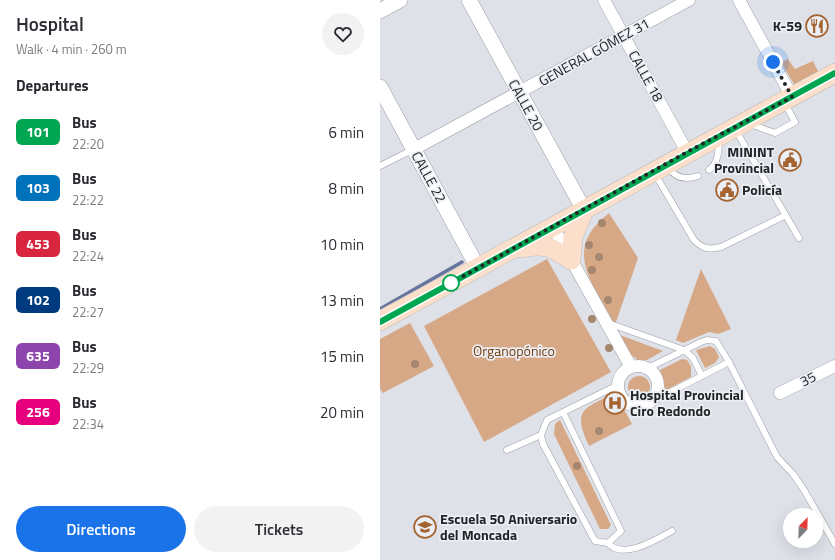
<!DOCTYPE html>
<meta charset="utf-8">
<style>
:root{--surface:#fff;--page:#f2f2f3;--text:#2b2b33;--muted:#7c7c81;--accent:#1a73e8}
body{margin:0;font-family:"Titillium Web",sans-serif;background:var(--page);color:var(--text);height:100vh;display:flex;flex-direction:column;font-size:15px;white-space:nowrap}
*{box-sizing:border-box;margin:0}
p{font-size:13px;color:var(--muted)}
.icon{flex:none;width:22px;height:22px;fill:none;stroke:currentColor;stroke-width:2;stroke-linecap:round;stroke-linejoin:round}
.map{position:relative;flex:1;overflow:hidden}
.sheet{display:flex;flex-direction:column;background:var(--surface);width:380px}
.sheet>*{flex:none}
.badge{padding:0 8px;border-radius:6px;font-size:14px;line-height:26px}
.needle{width:26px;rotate:23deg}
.controls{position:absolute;left:403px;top:508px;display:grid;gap:8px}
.controls a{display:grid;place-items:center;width:40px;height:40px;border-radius:50%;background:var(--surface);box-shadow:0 4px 16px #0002;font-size:20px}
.you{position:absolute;width:20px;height:20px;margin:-10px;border:3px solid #fff;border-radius:50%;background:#1a73e8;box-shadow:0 0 0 6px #1a73e833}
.map>.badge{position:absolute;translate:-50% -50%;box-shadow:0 0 0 2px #fff}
h2{padding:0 16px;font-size:15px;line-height:36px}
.round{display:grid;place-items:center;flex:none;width:42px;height:42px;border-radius:21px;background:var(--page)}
.summary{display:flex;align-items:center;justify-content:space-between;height:68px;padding:0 16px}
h1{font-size:19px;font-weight:600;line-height:30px}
.action{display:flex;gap:8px;margin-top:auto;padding:8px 16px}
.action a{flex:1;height:46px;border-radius:24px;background:var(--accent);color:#fff;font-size:16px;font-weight:600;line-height:46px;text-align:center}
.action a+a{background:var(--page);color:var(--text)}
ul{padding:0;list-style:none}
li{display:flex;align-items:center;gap:12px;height:56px;padding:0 16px}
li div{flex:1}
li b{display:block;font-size:15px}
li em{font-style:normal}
li .badge{min-width:44px;font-weight:700;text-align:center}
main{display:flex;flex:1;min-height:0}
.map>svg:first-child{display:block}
.green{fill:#d7a886}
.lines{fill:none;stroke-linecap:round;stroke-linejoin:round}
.stream{stroke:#66749e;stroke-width:3.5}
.service-casing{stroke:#9c9ea5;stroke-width:7}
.minor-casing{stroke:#9c9ea5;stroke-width:13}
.tertiary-casing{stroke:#9c9ea5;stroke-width:16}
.primary-casing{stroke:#bdbdbe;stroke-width:20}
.service{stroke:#fff;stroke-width:6}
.minor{stroke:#fff;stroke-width:12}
.tertiary{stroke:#fff;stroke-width:15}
.primary{stroke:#fbdfcb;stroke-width:19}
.tree{fill:#a4876e}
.line-casing{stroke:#fff;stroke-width:9}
.line{stroke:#00a651;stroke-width:6}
.walk{stroke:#232426;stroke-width:4;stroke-dasharray:0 7.2}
.stop-dot{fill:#fff;stroke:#00a651;stroke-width:2}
.labels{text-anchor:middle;stroke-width:3.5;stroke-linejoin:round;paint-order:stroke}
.poi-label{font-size:14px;font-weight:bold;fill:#232426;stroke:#ebeef5;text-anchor:start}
.street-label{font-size:14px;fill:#232426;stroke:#ebeef5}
.park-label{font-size:14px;fill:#743e0a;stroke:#ebeef5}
</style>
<main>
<section class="sheet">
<div class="summary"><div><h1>Hospital</h1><p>Walk · 4 min · 260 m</p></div><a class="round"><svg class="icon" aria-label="heart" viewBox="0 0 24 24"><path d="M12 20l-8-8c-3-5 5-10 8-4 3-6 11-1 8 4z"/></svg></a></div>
<h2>Departures</h2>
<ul>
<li><span class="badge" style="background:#00a651;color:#fff">101</span><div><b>Bus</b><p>22:20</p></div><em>6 min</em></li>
<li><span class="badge" style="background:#0072bc;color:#fff">103</span><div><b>Bus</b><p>22:22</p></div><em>8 min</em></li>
<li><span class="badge" style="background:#d7263d;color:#fff">453</span><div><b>Bus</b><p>22:24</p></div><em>10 min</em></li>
<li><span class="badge" style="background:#003b80;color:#fff">102</span><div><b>Bus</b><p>22:27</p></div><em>13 min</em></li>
<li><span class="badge" style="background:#8e44ad;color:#fff">635</span><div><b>Bus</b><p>22:29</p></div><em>15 min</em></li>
<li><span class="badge" style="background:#e6007e;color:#fff">256</span><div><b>Bus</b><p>22:34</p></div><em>20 min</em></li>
</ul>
<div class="action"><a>Directions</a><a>Tickets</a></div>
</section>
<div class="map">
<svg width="455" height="560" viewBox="0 0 455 560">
<rect width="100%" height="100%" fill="#dee1e8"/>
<g class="green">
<polygon points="408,59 415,69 433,61 439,73 415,86 401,62"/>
<path d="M229 213 258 258 235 325C213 283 181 250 229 213Z"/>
<polygon points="167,259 231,372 104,442 44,326"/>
<polygon points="321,269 351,329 338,334 329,332 303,343 296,340"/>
<polygon points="30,323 54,366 3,393 0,389 0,339"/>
<polygon points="240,335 283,351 267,360 258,360 250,354"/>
<polygon points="330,346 335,349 339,357 335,363 325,368 316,350"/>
<polygon points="302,359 307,360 311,366 311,377 286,390 278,371"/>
<circle cx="259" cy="387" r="11"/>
<path d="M235 393 252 424 209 446C192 409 203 409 235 393Z"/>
<polygon points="180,420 231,525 228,529 220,529 174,434 175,424"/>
</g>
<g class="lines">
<polyline class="stream" points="0,309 82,262"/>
<g class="service-casing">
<g id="service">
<polyline points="370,124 395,133 415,122 404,102"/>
<polyline points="355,129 419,238"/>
<polyline points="0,166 34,149"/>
<path d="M288 167C295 178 306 180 318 176"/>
<path d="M329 170C337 164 340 151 338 141"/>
<path d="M275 174 314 240C323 249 329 250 341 247L404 216"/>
<polyline points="228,323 304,350 313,358 322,376"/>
<polyline points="268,368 321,342 327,340 336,341 349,362 397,457 413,474 424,490 455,544"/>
<polyline points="269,403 349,362"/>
<polyline points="183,412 241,531 228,543 215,541 163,444 161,435 167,420 238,385"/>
<polyline points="127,450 161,435"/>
<path d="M228 543C242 560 274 541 292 531"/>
</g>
</g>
<g class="minor-casing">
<g id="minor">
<polyline points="224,0 307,152"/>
<polyline points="359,0 412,97"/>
<polyline points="34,149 309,0"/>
<polyline points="173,227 251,367"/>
<circle cx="258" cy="386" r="20"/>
<polyline points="400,393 455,366"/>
</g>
</g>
<g class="tertiary-casing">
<g id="tertiary">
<polyline points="89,0 204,210"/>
<polyline points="0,11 20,0"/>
<polyline points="0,87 98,268"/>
</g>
</g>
<g class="primary-casing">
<g id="primary">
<path d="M141 248C165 243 171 247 191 260L193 237 204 210"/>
<polyline points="0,321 455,73"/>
</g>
</g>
<use href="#service" class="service"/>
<use href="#minor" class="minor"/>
<use href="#tertiary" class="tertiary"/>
<use href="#primary" class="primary"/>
</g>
<g class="tree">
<circle cx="222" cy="223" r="4"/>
<circle cx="209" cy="245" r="4"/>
<circle cx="219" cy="257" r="4"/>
<circle cx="212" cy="270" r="4"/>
<circle cx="228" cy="300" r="4"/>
<circle cx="212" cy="319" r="4"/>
<circle cx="229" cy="348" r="4"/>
<circle cx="35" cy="364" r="4"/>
<circle cx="219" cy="431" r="4"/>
<circle cx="197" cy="466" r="4"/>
</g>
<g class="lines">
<g class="line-casing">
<polyline id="line" points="0,322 455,73"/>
</g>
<use href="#line" class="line"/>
<polyline class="walk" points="71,283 307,152 412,97 393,62"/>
</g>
<defs>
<g id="restaurant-ring" transform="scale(1.15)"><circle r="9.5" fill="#ebeef5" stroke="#a5642f" stroke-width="1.5"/><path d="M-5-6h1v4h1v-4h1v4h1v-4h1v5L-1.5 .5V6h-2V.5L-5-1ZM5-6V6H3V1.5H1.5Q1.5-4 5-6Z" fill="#a5642f"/></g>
<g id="civic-ring" transform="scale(1.15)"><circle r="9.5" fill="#ebeef5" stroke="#a5642f" stroke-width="1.5"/><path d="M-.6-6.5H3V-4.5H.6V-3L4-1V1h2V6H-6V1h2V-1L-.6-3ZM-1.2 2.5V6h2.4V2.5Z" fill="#a5642f"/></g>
<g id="hospital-ring" transform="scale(1.15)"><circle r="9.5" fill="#ebeef5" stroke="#a5642f" stroke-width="1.5"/><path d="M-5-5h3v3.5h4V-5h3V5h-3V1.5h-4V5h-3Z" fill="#a5642f"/></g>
<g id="school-ring" transform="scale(1.15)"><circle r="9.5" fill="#ebeef5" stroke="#a5642f" stroke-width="1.5"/><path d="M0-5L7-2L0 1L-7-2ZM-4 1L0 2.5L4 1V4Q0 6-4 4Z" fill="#a5642f"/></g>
</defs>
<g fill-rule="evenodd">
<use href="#restaurant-ring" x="437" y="26"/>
<use href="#civic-ring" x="410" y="160"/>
<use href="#civic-ring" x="347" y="190"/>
<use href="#hospital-ring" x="235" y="403"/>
<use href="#school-ring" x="45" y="527"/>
</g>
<circle class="stop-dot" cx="71" cy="283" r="8"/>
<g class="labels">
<g class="poi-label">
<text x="422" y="31" text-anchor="end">K-59</text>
<text x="394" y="157" text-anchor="end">MININT<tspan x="394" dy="16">Provincial</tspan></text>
<text x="362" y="195">Policía</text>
<text x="250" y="400">Hospital Provincial<tspan x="250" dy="16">Ciro Redondo</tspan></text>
<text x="60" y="524">Escuela 50 Aniversario<tspan x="60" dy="16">del Moncada</tspan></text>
</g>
<g class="street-label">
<text transform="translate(214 52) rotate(-29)" y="5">GENERAL GÓMEZ 31</text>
<text transform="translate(266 76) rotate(61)" y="5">CALLE 18</text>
<text transform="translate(146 105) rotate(61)" y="5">CALLE 20</text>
<text transform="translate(49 177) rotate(61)" y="5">CALLE 22</text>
<text transform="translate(428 379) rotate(-27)" y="5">35</text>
</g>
<g class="park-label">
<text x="134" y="356">Organopónico</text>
</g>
</g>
</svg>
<div class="controls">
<a><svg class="needle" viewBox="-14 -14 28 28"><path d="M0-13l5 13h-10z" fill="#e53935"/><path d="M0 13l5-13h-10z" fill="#7c7c81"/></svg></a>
</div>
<div class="you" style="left:393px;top:62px"></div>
</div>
</main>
